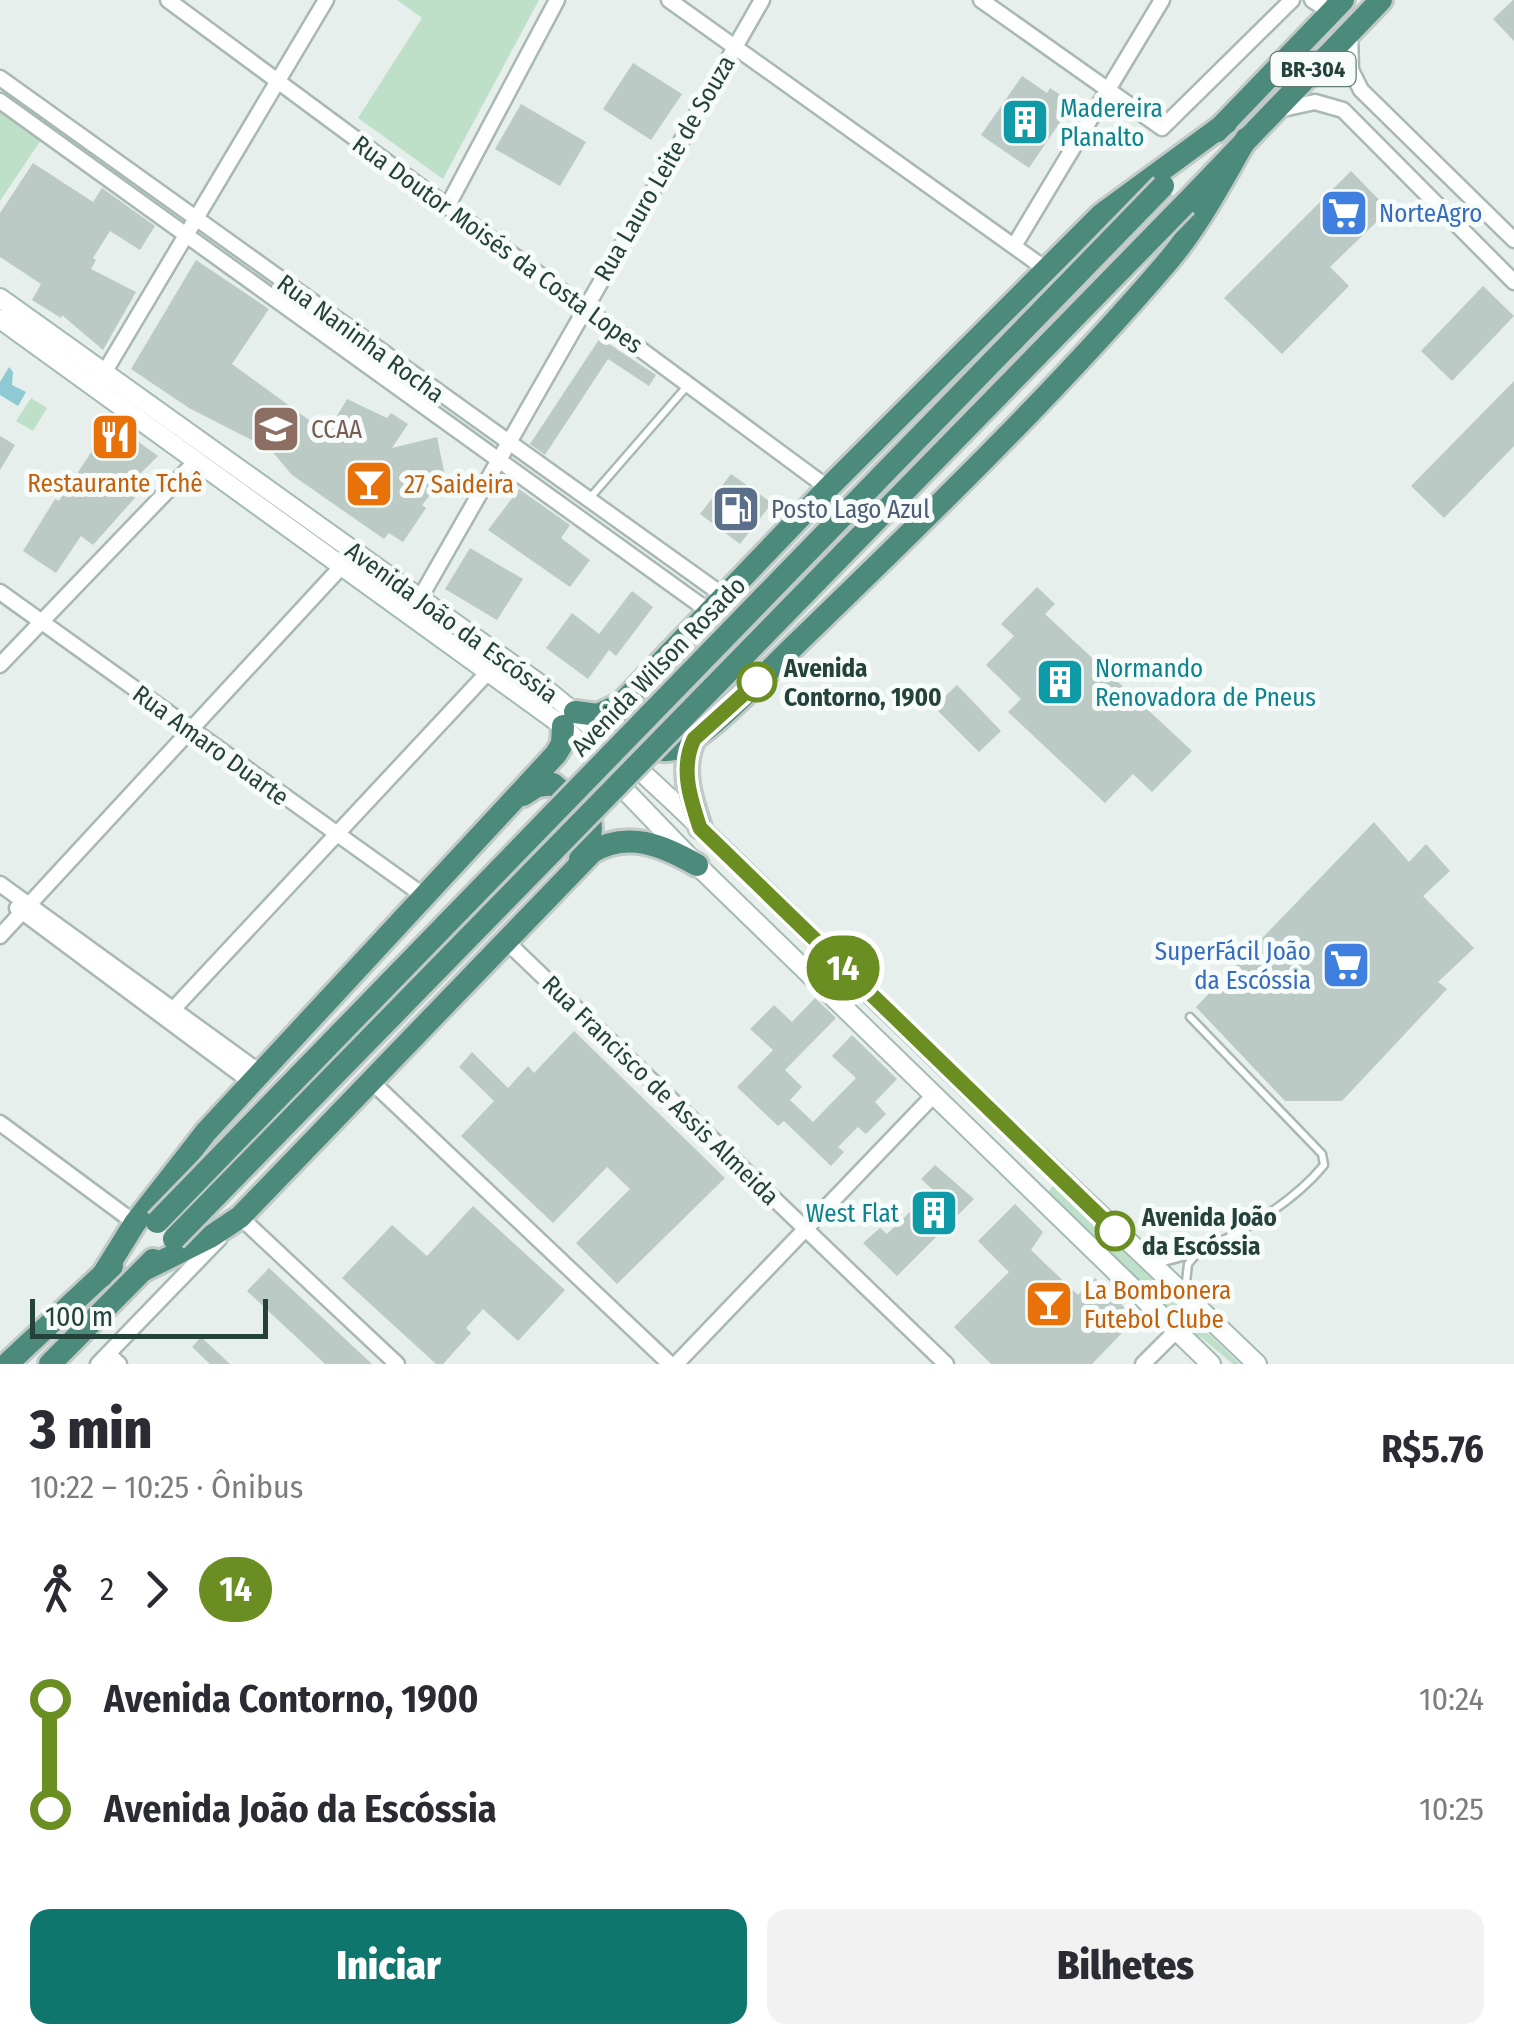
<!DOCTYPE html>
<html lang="pt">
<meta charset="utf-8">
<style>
:root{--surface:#fff;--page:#f2f2f3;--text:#2b2b33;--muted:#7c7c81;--accent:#0f766e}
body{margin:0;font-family:"Fira Sans Condensed",sans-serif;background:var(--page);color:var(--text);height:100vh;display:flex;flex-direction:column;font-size:38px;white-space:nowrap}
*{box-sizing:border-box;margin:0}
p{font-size:32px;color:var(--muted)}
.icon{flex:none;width:55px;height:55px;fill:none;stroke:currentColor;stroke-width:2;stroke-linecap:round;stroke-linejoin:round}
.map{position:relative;height:1364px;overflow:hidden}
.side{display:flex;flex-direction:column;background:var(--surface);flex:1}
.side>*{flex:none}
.badge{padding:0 20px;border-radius:32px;font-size:35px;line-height:65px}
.scale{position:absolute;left:30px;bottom:25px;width:238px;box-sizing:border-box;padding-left:10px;border:5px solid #24423a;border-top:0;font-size:28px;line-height:35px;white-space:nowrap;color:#24423a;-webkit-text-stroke:8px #f7fbf9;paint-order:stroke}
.map>.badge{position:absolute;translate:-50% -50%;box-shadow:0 0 0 5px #fff}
.legs{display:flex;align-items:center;gap:15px;height:110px;padding:0 30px;font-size:32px}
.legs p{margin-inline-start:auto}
.headline{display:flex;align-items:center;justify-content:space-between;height:170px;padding:0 30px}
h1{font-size:55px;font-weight:800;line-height:75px}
.button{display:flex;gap:20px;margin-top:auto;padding:20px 30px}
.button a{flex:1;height:115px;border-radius:20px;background:var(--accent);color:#fff;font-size:40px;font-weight:800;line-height:115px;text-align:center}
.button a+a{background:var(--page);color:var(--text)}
ul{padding:0 30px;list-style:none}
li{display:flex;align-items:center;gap:35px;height:110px;font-size:38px}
li i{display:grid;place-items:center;width:15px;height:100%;margin:0 12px;background:currentColor}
li i::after{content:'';width:25px;height:25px;margin:-12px;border:8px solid;border-radius:50%;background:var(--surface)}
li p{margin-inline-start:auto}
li:first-child i{background:linear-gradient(#0000 50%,currentColor 0)}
li:last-child i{background:linear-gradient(currentColor 50%,#0000 0)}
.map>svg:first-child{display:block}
.green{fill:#bfe0c8}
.water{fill:#8ec9d4}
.building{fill:#bbcac4}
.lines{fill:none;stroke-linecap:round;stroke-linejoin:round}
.service-casing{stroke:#a8b8b2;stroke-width:11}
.minor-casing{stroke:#a8b8b2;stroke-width:19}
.secondary-casing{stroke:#a4bbb3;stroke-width:22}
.trunk-casing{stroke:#c2cac8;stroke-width:28}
.service{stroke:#fff;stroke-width:6}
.minor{stroke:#fff;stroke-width:14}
.secondary{stroke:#fff;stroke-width:18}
.trunk{stroke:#4c8a7c;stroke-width:22}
.trunk-bridge-casing{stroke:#c2cac8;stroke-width:28;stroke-linecap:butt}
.trunk-bridge{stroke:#4c8a7c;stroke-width:22}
.line-1-casing{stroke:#fff;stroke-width:22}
.line-1{stroke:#6b8e23;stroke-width:15}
.stop-1-dot{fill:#fff;stroke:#6b8e23;stroke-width:5}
.labels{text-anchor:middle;stroke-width:10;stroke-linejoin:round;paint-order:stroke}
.shield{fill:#f7fbf9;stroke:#637a73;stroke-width:2.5}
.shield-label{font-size:22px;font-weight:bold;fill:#24423a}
.culture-label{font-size:25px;fill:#0d838f;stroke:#f7fbf9;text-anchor:start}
.street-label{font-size:25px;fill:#24423a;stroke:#f7fbf9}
.shop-label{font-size:25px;fill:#366cbe;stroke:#f7fbf9;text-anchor:start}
.education-label{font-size:25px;fill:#785e54;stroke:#f7fbf9;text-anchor:start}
.food-label{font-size:25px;fill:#c56008;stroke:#f7fbf9;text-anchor:start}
.service-label{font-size:25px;fill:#4e5e75;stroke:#f7fbf9;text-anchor:start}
.stop-label{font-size:25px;font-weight:bold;fill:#24423a;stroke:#f7fbf9;text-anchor:start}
</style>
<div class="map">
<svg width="1514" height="1364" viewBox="0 0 1514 1364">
<rect width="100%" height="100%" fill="#e6efeb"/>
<g class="green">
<polygon points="397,0 539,0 443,179 358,118 422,18"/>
<polygon points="0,111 41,140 0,201"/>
<polygon points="31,398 47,408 33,431 16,421"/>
<polygon points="1053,1186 1057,1188 1240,1364 1233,1364 1202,1338 1182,1328 1047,1194"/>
</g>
<polygon class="water" points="9,367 13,372 12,385 26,392 18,406 0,395 0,382"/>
<g class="building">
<polygon points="1513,0 1514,0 1514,41 1493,19"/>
<polygon points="633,63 682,94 651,140 603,109"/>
<polygon points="1022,76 1047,93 1050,88 1068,100 1063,106 1069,109 1029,168 981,135"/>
<polygon points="521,104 586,142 560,186 495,149"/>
<polygon points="33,163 93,202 102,188 155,226 140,250 110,231 93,258 96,260 91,269 136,292 103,350 62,315 61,318 32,300 41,284 0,257 0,213"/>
<polygon points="1351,171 1389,210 1330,267 1349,286 1282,354 1224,298"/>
<polygon points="196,260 269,309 232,364 327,433 347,399 387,418 391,413 408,424 392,448 437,437 445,476 422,505 426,508 403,542 389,533 384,539 292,475 271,450 189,408 131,369"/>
<polygon points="1483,286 1514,316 1452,381 1421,351"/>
<polygon points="600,338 656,375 649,386 608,359 545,455 530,444"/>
<polygon points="1514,381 1514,446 1444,518 1411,486"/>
<polygon points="108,420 158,456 131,483 141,491 93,545 81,536 56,573 23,551 55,499 59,501 90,454"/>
<polygon points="0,436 15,445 0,470"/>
<polygon points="731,474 772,503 740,544 700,514"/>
<polygon points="519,489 570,525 561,538 590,560 570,587 488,530"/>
<polygon points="470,548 523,579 497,620 445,589"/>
<polygon points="1037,587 1055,604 1045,614 1192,751 1152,792 1133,774 1105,803 1008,712 1021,699 986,665 1014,636 1001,624"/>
<polygon points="632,591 653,607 616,656 609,650 588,679 546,648 572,613 599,634"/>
<polygon points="957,685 1001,731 979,752 934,707"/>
<polygon points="1374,822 1409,862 1426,844 1450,871 1423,896 1474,948 1438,982 1447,989 1342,1101 1285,1101 1196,1007"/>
<polygon points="815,998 836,1018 785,1070 802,1087 790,1100 813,1122 856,1078 832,1056 852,1035 897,1079 875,1102 886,1114 866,1134 858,1127 838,1147 844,1152 831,1166 784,1121 778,1126 737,1087 773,1050 750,1029 774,1005 792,1022"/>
<polygon points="574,1031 725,1178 617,1284 576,1243 630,1189 607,1167 553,1223 461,1136 494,1101 459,1067 472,1052 508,1088 528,1066 534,1073"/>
<polygon points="935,1165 974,1199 897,1276 863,1243 880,1228 887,1234 933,1190 921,1179"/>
<polygon points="1015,1204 1043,1232 1031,1250 1078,1295 1095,1278 1130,1313 1116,1327 1122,1333 1092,1364 991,1364 954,1327 1009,1272 978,1241"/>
<polygon points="473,1206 565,1290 518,1341 483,1309 466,1328 471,1333 443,1364 436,1364 342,1278 392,1225 427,1256"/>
<polygon points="269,1268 372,1364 325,1364 247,1291"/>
<polygon points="201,1337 230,1364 210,1364 192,1347"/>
</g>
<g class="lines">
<g class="service-casing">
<g id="service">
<polyline points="589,499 688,385"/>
<path d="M1157 1263C1211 1254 1289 1208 1324 1165L1322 1154 1190 1017"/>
<polyline points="1185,1291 1188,1264 1198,1252"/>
</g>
</g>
<g class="minor-casing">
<g id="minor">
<polyline points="168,0 828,488"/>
<polyline points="669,0 1047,270"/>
<polyline points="981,0 1162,128 1292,0"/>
<polyline points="1312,0 1331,12"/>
<polyline points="1350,32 1351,70 1361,90 1514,240"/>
<polyline points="0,78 724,596"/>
<polyline points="0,101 710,612"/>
<polyline points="1278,110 1315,102 1343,110 1514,282"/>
<polyline points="447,207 557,0"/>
<polyline points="1014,246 1162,0"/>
<polyline points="101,378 326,0"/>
<polyline points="0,592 424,896"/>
<polyline points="420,598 762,0"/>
<polyline points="0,665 195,462"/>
<polyline points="0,884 261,1073"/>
<polyline points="17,908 252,1083"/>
<polyline points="0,936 342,566"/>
<polyline points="506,941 946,1364"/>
<polyline points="165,1018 490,670"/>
<polyline points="372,1082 670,1364"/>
<polyline points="0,1123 135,1223"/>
<polyline points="237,1220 240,1217 397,1364"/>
<polyline points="108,1354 119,1364"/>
<polyline points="98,1364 219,1239"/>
<polyline points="676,1364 933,1096"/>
<polyline points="1143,1364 1176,1331"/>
</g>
</g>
<g class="secondary-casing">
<g id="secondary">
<path d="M0 298 537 682C657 778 764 891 874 998 1000 1121 1130 1242 1257 1364"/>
<polyline points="0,319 563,726 697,865 1211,1364"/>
</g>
</g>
<g class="trunk-casing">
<g id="trunk">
<polyline points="1217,131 1343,0"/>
<polyline points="1185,204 1381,0"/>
<path d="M621 704 619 718C633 736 649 755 674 749 703 741 770 669 794 646 923 521 1052 397 1169 260 1200 223 1222 180 1246 139"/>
<polyline points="575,712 598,715 621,704 828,488 1102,214 1226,123"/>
<path d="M694 739C680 768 690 798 700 827"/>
<path d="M523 795 537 786 553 784C584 811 605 818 580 859"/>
<path d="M144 1270 210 1237 240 1217 592 852C628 830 664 846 697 865"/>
<polyline points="102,1276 135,1223 206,1132 556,754 562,744 563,726"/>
<polyline points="7,1364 112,1266"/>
<polyline points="50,1364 153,1260"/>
</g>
</g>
<use href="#service" class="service"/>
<use href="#minor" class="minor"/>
<use href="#secondary" class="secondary"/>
<use href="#trunk" class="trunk"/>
<g class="trunk-bridge-casing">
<g id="trunk-bridge">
<polyline points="157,1222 1163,186"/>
<polyline points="174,1239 1185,204"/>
</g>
</g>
<use href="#trunk-bridge" class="trunk-bridge"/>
</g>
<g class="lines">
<g class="line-1-casing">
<path id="line-1" d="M757 682 694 739C680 768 690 798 700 828L1115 1231"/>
</g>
<use href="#line-1" class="line-1"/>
</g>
<defs>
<g id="building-square" transform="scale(2.5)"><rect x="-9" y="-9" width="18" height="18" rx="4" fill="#0f9aa8" stroke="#f7fbf9"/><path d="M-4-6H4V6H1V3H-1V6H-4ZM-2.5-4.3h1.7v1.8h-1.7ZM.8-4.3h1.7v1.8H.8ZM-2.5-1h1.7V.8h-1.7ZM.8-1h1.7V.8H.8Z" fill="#fff"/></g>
<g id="supermarket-square" transform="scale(2.5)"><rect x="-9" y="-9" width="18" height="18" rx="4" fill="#3f7fe0" stroke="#f7fbf9"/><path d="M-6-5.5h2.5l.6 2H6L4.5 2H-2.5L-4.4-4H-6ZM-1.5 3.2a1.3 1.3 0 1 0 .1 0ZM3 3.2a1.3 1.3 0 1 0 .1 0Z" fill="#fff"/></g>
<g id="school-square" transform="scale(2.5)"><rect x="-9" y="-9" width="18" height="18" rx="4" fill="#8d6e63" stroke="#f7fbf9"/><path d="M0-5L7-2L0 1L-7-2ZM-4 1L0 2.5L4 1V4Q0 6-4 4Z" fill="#fff"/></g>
<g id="restaurant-square" transform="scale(2.5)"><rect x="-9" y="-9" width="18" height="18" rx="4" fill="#e8710a" stroke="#f7fbf9"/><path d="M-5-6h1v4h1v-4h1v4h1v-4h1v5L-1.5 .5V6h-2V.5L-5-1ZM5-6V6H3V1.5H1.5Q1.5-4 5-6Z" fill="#fff"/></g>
<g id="bar-square" transform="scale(2.5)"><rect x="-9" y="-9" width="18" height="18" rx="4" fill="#e8710a" stroke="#f7fbf9"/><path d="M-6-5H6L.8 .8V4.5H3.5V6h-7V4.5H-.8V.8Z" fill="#fff"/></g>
<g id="fuel-square" transform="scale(2.5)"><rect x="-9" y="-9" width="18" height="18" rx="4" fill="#5c6f8a" stroke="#f7fbf9"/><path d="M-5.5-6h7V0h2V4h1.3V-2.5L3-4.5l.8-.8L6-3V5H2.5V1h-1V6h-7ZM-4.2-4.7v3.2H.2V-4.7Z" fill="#fff"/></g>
</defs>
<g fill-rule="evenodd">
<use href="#building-square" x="1025" y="122"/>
<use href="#supermarket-square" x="1344" y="213"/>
<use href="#school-square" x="276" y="429"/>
<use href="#restaurant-square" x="115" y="437"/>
<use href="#bar-square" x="369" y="484"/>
<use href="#fuel-square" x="736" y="509"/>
<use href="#building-square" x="1060" y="682"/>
<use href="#supermarket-square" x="1346" y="965"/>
<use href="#building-square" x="934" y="1213"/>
<use href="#bar-square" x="1049" y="1304"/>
</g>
<g class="stop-1-dot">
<circle cx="757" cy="682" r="18"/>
<circle cx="1115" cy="1231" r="18"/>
</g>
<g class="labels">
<rect class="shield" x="1270.5" y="52" width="85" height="34" rx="8"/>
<g class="shield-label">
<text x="1313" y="77">BR-304</text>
</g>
<g class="culture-label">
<text x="1060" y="117">Madereira<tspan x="1060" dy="29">Planalto</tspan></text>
<text x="1095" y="677">Normando<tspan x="1095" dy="29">Renovadora de Pneus</tspan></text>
<text x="899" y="1222" text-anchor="end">West Flat</text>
</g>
<g class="street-label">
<text transform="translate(664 168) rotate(-60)" y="9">Rua Lauro Leite de Souza</text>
<text transform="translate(498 244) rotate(36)" y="9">Rua Doutor Moisés da Costa Lopes</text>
<text transform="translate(361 338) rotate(36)" y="9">Rua Naninha Rocha</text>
<text transform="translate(452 622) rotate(36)" y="9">Avenida João da Escóssia</text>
<text transform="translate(658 666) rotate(-46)" y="9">Avenida Wilson Rosado</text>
<text transform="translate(211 745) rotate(36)" y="9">Rua Amaro Duarte</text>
<text transform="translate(661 1090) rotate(44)" y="9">Rua Francisco de Assis Almeida</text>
</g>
<g class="shop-label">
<text x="1379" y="222">NorteAgro</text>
<text x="1311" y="960" text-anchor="end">SuperFácil João<tspan x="1311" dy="29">da Escóssia</tspan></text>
</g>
<g class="education-label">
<text x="311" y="438">CCAA</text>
</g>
<g class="food-label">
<text x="115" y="492" text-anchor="middle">Restaurante Tchê</text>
<text x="404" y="493">27 Saideira</text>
<text x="1084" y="1299">La Bombonera<tspan x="1084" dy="29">Futebol Clube</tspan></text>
</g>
<g class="service-label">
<text x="771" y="518">Posto Lago Azul</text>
</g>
<g class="stop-label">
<text x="784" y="677">Avenida<tspan x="784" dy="29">Contorno, 1900</tspan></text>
<text x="1142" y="1226">Avenida João<tspan x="1142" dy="29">da Escóssia</tspan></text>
</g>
</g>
</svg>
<div class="scale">100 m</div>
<b class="badge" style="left:843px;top:968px;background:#6b8e23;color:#fff">14</b>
</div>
<section class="side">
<div class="headline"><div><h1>3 min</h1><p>10:22 – 10:25 · Ônibus</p></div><b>R$5.76</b></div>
<div class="legs"><svg class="icon" aria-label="walk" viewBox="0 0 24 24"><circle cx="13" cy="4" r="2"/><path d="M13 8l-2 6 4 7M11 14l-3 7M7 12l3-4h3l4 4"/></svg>2<svg class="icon" aria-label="forward" viewBox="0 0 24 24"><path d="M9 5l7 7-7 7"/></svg><b class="badge" style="background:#6b8e23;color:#fff">14</b></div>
<ul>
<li><i style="color:#6b8e23"></i><b>Avenida Contorno, 1900</b><p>10:24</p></li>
<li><i style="color:#6b8e23"></i><b>Avenida João da Escóssia</b><p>10:25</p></li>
</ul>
<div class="button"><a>Iniciar</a><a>Bilhetes</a></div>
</section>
